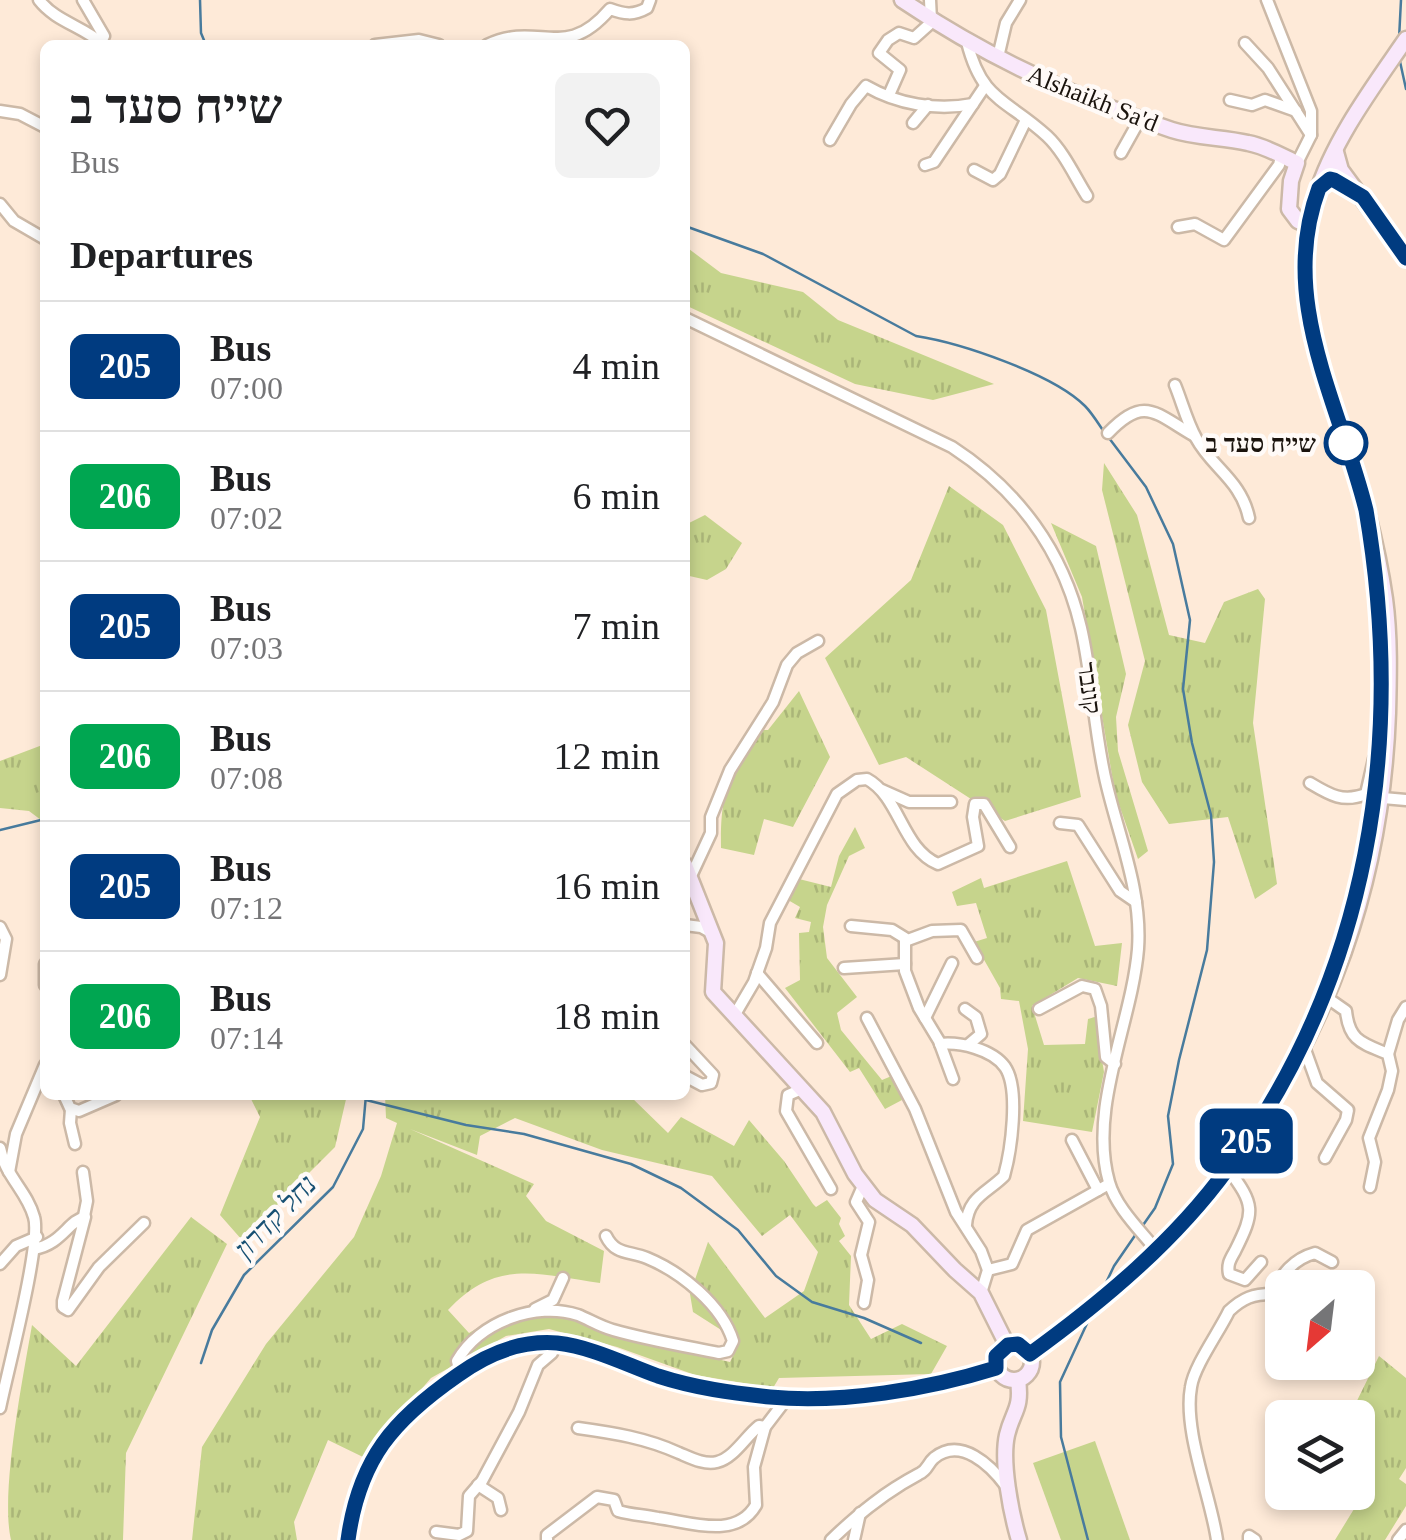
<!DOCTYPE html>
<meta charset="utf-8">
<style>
:root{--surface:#fff;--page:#f2f2f2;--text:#202124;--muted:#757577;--line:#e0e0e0}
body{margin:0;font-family:"Times New Roman","Noto Sans Hebrew",serif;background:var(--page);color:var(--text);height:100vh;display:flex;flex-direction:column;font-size:38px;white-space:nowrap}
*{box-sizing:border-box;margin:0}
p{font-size:32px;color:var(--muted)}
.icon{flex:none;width:55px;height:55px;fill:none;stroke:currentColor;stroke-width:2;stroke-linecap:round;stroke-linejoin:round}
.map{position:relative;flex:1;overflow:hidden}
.sheet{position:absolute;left:40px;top:40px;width:650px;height:1060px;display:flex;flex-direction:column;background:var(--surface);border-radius:15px;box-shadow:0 5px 15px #0003}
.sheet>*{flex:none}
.badge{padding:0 20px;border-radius:15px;font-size:35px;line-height:65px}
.needle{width:65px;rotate:208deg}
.tools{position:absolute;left:1265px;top:1270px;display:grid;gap:20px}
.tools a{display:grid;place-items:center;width:110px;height:110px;border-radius:15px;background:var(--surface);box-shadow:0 5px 15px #0003;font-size:50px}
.map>.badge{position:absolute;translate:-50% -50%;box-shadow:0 0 0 5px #fff}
h2{padding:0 30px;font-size:38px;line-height:90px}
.round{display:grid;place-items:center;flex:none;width:105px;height:105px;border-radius:15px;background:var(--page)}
.summary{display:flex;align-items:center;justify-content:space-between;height:170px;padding:0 30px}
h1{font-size:48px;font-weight:700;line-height:75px}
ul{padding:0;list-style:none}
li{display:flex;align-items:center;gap:30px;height:130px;padding:0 30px;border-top:2px solid var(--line)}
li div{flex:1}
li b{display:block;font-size:38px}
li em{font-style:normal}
li .badge{min-width:110px;font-weight:700;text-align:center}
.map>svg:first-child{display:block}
.grass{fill:url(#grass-tufts);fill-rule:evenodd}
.pitch{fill:#c6d48c}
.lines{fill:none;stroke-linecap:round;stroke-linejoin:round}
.stream{stroke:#487b9d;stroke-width:2.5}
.street-casing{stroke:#ccb9a7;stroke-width:15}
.secondary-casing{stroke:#ccb9a7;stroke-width:19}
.street{stroke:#fff;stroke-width:10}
.secondary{stroke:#f9e8fb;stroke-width:14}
.line-casing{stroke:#fff;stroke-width:22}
.line{stroke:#003b80;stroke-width:15}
.stop-dot{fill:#fff;stroke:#003b80;stroke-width:5}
.labels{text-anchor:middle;stroke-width:9;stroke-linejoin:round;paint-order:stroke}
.street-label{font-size:25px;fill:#1a130d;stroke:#fffaf7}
.stop-label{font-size:25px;font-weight:bold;fill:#1a130d;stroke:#fffaf7;text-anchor:end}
.water-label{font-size:28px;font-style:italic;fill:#175073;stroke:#fffaf7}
</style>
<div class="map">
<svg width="1406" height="1540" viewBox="0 0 1406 1540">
<defs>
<pattern id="grass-tufts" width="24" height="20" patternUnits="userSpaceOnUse" patternTransform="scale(2.5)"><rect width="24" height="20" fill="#c6d48c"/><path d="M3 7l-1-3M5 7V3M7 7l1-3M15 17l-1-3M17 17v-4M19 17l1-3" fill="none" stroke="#aab578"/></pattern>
</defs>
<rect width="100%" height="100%" fill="#feead8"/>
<g class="grass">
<polygon points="685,246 721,273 803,292 838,320 994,384 933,400 855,384 685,305"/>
<polygon points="1104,463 1137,515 1169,635 1205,643 1224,602 1258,589 1265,599 1253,723 1277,884 1255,899 1228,817 1169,824 1142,782 1128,725 1145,661 1102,490"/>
<polygon points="949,486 1003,525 1046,610 1081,797 1005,821 906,757 879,765 825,658 911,580"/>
<polygon points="705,515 742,543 726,569 707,580 685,575 685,525"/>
<polygon points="1051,523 1096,546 1126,674 1116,717 1118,751 1148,851 1138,859 1115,793 1082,597"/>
<path d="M799 691 830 757 793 827 764 819 754 855 721 848C720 793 728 775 761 730H768Z"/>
<polygon points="45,744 45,823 29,811 0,808 0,761"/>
<polygon points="855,827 865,848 849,856 827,905 823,927 827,958 857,997 837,1013 841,1030 882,1080 894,1075 902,1100 885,1109 859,1068 850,1072 785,988 800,980 799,933 809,932 811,922 795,918 800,907 788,900 799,879 831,887 839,856"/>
<polygon points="1067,861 1095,946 1122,943 1117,986 1078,978 1032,1006 1044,1045 1085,1044 1088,1019 1095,1017 1104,1072 1092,1132 1023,1121 1028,1049 1019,1001 1001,999 1000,988 974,942 987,938 976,903 957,906 952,892 981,878 984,888"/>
<polygon points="249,1095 347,1095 335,1147 242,1240 220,1215 260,1117"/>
<path d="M385 1095H629L668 1133 681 1117 734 1146 749 1120 784 1161 813 1204 816 1207 827 1200 841 1218 839 1224 845 1236 839 1241 851 1256 849 1305 871 1339 902 1324 947 1346 931 1374 779 1378 773 1388 695 1375 617 1347 549 1329 506 1336 431 1378 363 1457 328 1440 294 1522 297 1540H192L202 1447 266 1344 354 1237 381 1176 397 1123 386 1118ZM515 1118 602 1150 712 1176 762 1236 790 1215 818 1252 804 1291 765 1318 708 1242 690 1294 693 1312 740 1342 730 1362 638 1341 565 1318 496 1317 469 1333 448 1310C497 1258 537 1274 600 1283L604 1251 546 1221 526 1196 534 1184 410 1129 477 1155 480 1136Z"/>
<path d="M191 1217 227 1244 126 1453 123 1540H11C0 1493 23 1377 32 1325L76 1366Z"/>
<polygon points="1379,1356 1406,1378 1406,1468 1399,1479 1406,1484 1406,1506 1385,1540 1335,1540 1373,1478 1358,1468 1358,1418 1349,1417"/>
</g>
<polygon class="pitch" points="1095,1441 1130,1540 1061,1540 1033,1463"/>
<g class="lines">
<g class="stream">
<polyline points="200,0 201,33 206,45"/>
<polyline points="1399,39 1401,0"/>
<polyline points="1399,57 1406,89"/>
<path d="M685 226 763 254 916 336C961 343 1053 374 1085 406 1092 413 1098 423 1104 432"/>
<polyline points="1109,438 1146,487 1173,544 1190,620 1183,689 1192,743 1211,815 1214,862 1207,950 1179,1060 1168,1116 1173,1164 1155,1208 1141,1228"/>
<polyline points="0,830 45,819"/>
<polyline points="366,1100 466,1125 524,1134 631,1164 681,1188 738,1230 776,1276 812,1302 864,1318 921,1343"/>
<polyline points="1104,1287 1114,1266 1136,1234"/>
<polyline points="201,1363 212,1330 244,1275 333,1187 363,1129 366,1095"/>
<polyline points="1088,1540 1061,1437 1060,1382 1090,1317"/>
</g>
<g class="street-casing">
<g id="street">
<path d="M39 0C56 22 83 26 104 45"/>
<polyline points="83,0 104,36 101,42"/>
<polyline points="930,0 931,20"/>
<polyline points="1267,0 1311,111 1311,135 1297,163"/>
<path d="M967 42C982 102 1007 99 1047 136 1064 152 1075 177 1087 196"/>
<polyline points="1245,43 1268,68 1311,135"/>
<polyline points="375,45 419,40 439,45"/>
<path d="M487 45C540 20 564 63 610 9 624 14 633 16 647 8L650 0"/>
<polyline points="998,57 1006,23 1020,0"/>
<polyline points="889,95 900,70 879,53 888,40 899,33 914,38 933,21"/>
<polyline points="1230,100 1252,105 1265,100 1296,111"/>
<polyline points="0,111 20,114 45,127"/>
<polyline points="913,123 928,105"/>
<path d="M830 140 851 104 866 86C897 104 936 111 973 104"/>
<polyline points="1121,153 1140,119"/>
<polyline points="925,165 934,162 985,86"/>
<polyline points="974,170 993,180 1000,174 1026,120"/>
<polyline points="0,204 14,221 45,239"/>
<polyline points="1178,227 1195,224 1224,240 1279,165 1281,156"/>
<path d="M685 318 952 447C1018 490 1063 551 1081 628 1093 680 1094 734 1107 786 1120 840 1142 892 1138 949 1132 1022 1088 1108 1109 1182 1116 1207 1140 1230 1156 1250"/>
<path d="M1175 385C1182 402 1187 422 1196 438 1212 468 1241 480 1249 518"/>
<path d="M1108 433C1144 395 1155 413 1193 435"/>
<path d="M1310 783C1330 795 1343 803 1366 794L1374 759 1386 756"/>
<polyline points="882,790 909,802 951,802"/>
<polyline points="1383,798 1406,800"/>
<polyline points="1060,823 1078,825 1120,891 1136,902"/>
<polyline points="691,876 711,833 711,817 730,770 773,702 787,665 797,653 818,641"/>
<polyline points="685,925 701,927 710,932"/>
<polyline points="851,926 892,930 905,938 905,971 919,1008 939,1041 953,1079"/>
<polyline points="0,927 6,939 0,975"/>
<polyline points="905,941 932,931 961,930 977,958"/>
<polyline points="45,964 45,985"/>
<polyline points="844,968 905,964"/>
<polyline points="757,973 817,1043"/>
<path d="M1326 997 1346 1011C1349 1041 1362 1043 1388 1054L1392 1071 1388 1090 1369 1138 1375 1162 1370 1187"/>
<polyline points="965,1009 976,1017 981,1034 968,1045"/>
<polyline points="1039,1009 1082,986 1095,989 1101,1006 1106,1057 1115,1064"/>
<path d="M734 1016 754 982 766 948 770 923 837 794 857 780 867 779C900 797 902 849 938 864L978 846 973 817 975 804H984L1010 847"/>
<polyline points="867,1018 915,1109 956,1212 981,1251 988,1270 981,1293"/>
<polyline points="925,1018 952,963"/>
<path d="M940 1044C960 1042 992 1049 1005 1067 1020 1089 1011 1151 1004 1176 987 1193 968 1197 966 1225"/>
<polyline points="1303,1044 1317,1083 1348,1110 1346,1120 1325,1158"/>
<polyline points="685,1045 713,1075 711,1083 702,1085 685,1076"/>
<polyline points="1388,1054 1398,1020 1406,1007"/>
<polyline points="802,1089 788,1095 786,1111 831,1189"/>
<polyline points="64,1095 70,1108 79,1111 116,1095"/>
<polyline points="71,1109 70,1123 75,1144"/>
<polyline points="1072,1140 1098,1190"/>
<path d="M0 1148C5 1176 27 1191 34 1217 42 1242 7 1373 0 1408"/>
<path d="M1228 1169C1255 1205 1255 1211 1235 1251 1230 1260 1227 1264 1229 1274L1245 1280 1261 1262"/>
<polyline points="9,1172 16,1134 45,1065"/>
<polyline points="83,1172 87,1201 84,1216"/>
<polyline points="863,1186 856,1202 869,1222 861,1255 868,1280 864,1303"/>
<path d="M34 1249C62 1244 68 1221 85 1217L63 1301V1307L68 1310 99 1267 144 1223"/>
<polyline points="0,1264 16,1246 37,1237"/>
<polyline points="988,1270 1012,1264 1027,1230 1109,1184"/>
<polyline points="535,1309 553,1300 563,1278"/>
<path d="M460 1373 457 1361C479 1322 536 1301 578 1315 590 1320 601 1327 613 1330 648 1340 684 1346 719 1353L728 1351 733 1341C722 1305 681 1272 647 1258 630 1251 615 1255 606 1236"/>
<path d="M578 1428C614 1433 646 1438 679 1453 691 1458 704 1465 717 1462 734 1458 746 1436 759 1426L765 1427"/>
<polyline points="478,1485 498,1498 501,1510"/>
<polyline points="436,1532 459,1535 467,1531 469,1496 482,1481 519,1412 538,1365 552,1353 556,1343"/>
<path d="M547 1540V1535L597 1497 614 1500 618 1511C632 1515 644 1515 658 1518 690 1522 736 1540 756 1505L754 1467 765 1427 788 1397"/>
<path d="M831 1540C859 1513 885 1492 919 1474 928 1470 927 1464 934 1458 961 1436 991 1466 1006 1486"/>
<polyline points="854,1540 860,1513"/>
<path d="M1217 1540C1211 1497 1183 1431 1191 1387 1194 1366 1219 1332 1229 1311 1243 1298 1253 1294 1272 1294 1282 1274 1293 1259 1315 1253L1332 1262"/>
<polyline points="1249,1540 1249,1536 1255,1540"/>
<polyline points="1398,1540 1406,1530"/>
</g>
</g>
<g class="secondary-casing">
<g id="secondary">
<path d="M902 0C985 56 1077 99 1172 130 1197 138 1222 137 1248 143 1265 146 1282 156 1297 163L1291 181 1289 209 1298 221 1310 226"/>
<polyline points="1336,152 1341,170 1406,258"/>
<polyline points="685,865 716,943 713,992 823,1112 855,1174 875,1200 912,1225 955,1270 981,1293 1007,1345"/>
<circle cx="1014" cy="1362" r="18"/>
<path d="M1030 1353C1103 1301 1175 1242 1228 1168 1329 1030 1382 883 1388 713 1389 675 1390 636 1385 599 1380 563 1371 525 1361 489 1332 392 1284 299 1316 196 1333 140 1373 87 1406 39"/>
<path d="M1018 1380C1022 1410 1013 1410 1007 1435 1001 1462 1011 1513 1019 1540"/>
<path d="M348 1540C359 1458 393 1421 458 1375 487 1354 520 1340 557 1343 592 1347 625 1365 658 1376 695 1388 732 1393 770 1397 841 1404 929 1389 996 1367"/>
</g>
</g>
<use href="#street" class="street"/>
<use href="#secondary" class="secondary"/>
</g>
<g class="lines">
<g class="line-casing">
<path id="line" d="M348 1540C359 1459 393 1420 458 1375 487 1354 520 1340 557 1343 592 1347 625 1364 658 1376 695 1388 732 1393 770 1397 841 1404 929 1389 996 1368V1356L1008 1345 1018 1344 1030 1354C1103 1301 1175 1241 1228 1168 1369 976 1406 743 1366 510 1340 404 1277 300 1319 188L1330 179 1334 180 1363 197 1406 258"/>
</g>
<use href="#line" class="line"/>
</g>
<circle class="stop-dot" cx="1346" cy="443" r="20"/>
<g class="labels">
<g class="street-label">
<text transform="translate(1093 98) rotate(22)" y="9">Alshaikh Sa'd</text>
<text transform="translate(1090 688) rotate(82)" y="9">קונבר</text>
</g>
<g class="stop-label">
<text x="1316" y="452">שייח סעד ב</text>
</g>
<g class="water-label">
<text transform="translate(275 1216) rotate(-46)" y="10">נחל קדרון</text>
</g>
</g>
</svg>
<div class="tools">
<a><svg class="needle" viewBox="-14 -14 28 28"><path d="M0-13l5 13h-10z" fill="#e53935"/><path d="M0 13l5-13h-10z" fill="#757577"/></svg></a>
<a><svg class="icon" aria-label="layers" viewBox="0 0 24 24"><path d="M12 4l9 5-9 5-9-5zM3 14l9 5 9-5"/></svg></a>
</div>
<b class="badge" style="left:1246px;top:1141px;background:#003b80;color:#fff">205</b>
<section class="sheet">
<div class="summary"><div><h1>שייח סעד ב</h1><p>Bus</p></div><a class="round"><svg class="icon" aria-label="heart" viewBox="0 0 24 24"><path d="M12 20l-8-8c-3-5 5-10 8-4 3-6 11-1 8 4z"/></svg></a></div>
<h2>Departures</h2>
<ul>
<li><span class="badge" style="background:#003b80;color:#fff">205</span><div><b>Bus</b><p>07:00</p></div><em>4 min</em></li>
<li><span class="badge" style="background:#00a651;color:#fff">206</span><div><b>Bus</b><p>07:02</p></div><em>6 min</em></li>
<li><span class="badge" style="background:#003b80;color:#fff">205</span><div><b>Bus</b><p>07:03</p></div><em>7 min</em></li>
<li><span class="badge" style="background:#00a651;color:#fff">206</span><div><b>Bus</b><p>07:08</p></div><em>12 min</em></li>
<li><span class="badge" style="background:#003b80;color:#fff">205</span><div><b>Bus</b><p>07:12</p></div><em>16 min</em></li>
<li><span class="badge" style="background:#00a651;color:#fff">206</span><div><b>Bus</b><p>07:14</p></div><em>18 min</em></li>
</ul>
</section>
</div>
